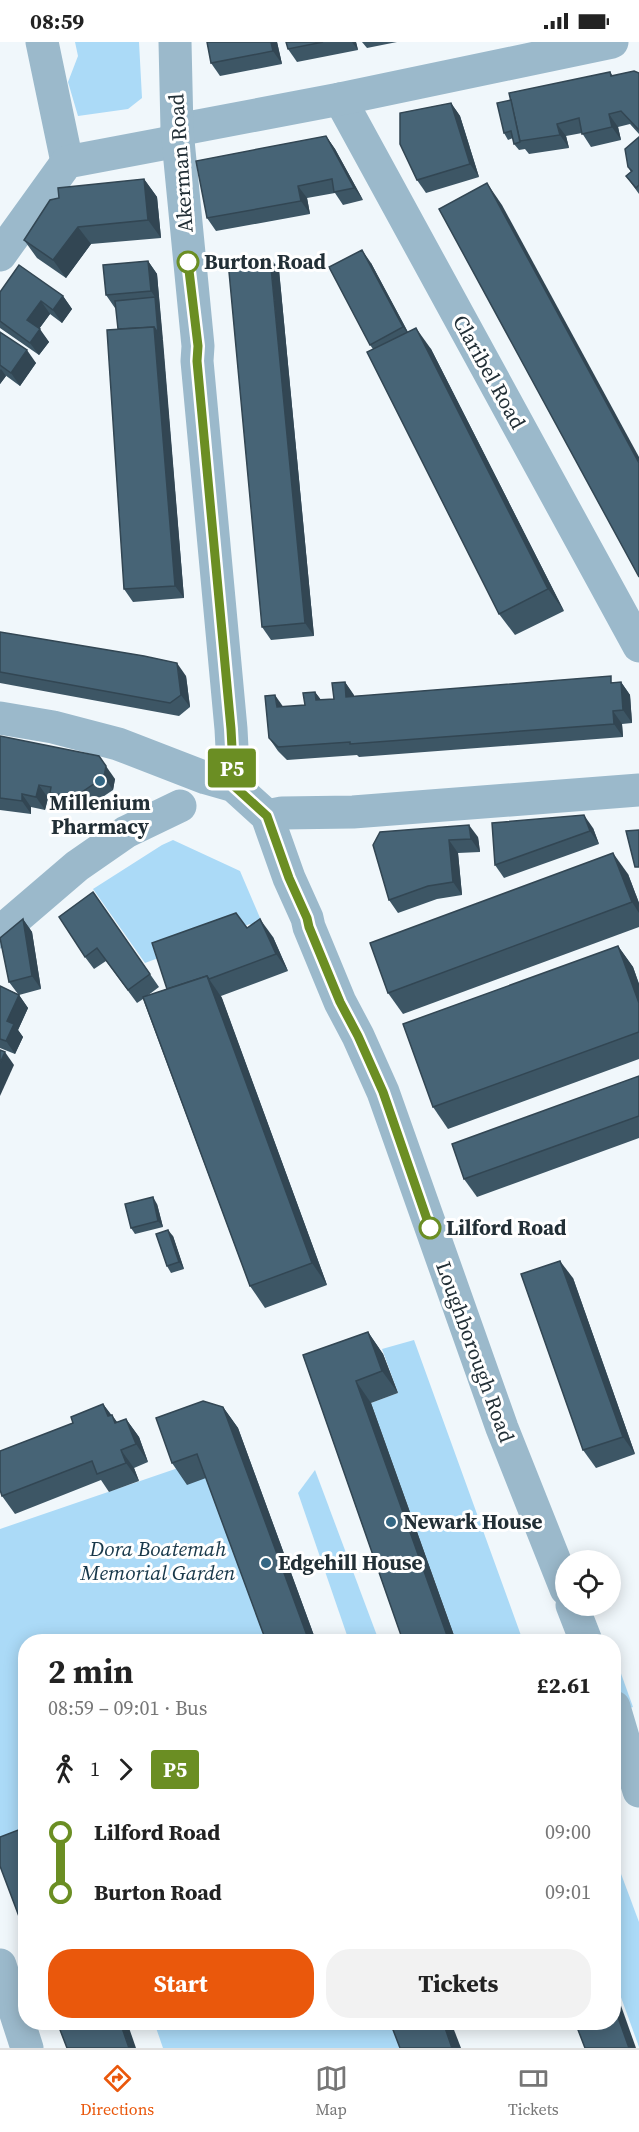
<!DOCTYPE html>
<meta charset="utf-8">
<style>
:root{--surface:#fff;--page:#f2f2f2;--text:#222;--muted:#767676;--line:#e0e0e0;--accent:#ea580c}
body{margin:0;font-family:"Source Serif 4",serif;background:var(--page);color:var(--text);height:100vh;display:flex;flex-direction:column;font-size:22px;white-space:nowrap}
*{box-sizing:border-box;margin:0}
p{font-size:20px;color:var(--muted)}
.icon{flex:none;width:33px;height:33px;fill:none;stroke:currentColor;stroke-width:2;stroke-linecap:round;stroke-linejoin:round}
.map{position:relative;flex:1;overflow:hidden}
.side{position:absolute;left:18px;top:1592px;width:603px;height:396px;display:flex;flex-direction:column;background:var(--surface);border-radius:24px;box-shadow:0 3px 15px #0003}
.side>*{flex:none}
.badge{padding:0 12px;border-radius:4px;font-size:21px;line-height:39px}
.tools{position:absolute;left:555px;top:1508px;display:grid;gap:12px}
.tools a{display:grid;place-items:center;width:66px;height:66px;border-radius:50%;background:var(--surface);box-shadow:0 3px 15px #0003;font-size:30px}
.map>.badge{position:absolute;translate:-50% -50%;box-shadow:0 0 0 3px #fff}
.legs{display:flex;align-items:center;gap:9px;height:66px;padding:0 30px;font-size:20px}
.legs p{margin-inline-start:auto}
.head{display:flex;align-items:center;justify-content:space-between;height:102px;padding:0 30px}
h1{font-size:33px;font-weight:700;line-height:45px}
.primary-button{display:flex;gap:12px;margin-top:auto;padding:12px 30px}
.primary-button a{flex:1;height:69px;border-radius:24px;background:var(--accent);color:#fff;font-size:24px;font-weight:700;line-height:69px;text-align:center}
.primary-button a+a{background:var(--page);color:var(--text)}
ul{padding:0 30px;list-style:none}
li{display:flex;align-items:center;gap:21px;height:60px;font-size:22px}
li i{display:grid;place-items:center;width:9px;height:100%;margin:0 8px;background:currentColor}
li i::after{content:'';width:15px;height:15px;margin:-8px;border:4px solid;border-radius:50%;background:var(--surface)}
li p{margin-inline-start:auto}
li:first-child i{background:linear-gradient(#0000 50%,currentColor 0)}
li:last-child i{background:linear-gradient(currentColor 50%,#0000 0)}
.status{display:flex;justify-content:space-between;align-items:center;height:42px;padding:0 30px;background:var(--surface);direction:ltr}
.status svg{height:16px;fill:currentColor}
.tabs{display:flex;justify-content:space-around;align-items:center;height:84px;border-top:2px solid var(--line);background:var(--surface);font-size:16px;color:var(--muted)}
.tabs a{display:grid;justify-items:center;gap:3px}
.tabs .on{color:var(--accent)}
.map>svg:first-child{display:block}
.green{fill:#abdaf7}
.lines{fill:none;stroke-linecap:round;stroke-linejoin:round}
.minor{stroke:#9bb9cb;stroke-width:33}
.tertiary{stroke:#9bb9cb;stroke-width:33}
.wall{fill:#3d5665}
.shaded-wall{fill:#324653}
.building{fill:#476476;stroke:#324653;stroke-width:1.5}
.line-1-casing{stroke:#fff;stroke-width:14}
.line-1{stroke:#6b8e23;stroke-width:9}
.stop-1-dot{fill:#fff;stroke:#6b8e23;stroke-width:3}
.poi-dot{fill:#346784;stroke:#fff;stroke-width:2}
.labels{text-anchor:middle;stroke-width:6;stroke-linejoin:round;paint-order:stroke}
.street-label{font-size:21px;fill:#222f36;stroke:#fff}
.stop-label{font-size:21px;font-weight:bold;fill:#222f36;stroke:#fff;text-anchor:start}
.poi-label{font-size:21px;font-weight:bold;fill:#222f36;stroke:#fff;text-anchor:start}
.park-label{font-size:21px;font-style:italic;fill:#173749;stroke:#fff}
</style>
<div class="status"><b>08:59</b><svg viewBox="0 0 49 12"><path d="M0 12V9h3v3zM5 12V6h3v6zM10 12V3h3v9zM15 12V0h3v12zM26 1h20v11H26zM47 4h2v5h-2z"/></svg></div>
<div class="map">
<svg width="639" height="2006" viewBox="0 0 639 2006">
<rect width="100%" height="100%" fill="#f0f7fb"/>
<g class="green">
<polygon points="75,0 139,0 142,56 128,67 78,74 68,40 78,14"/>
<polygon points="173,798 240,829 269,897 261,899 250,882 145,921 93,847 162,803"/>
<polygon points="414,1298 523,1599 456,1599 371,1361 398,1351 382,1307"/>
<polygon points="181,1425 213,1433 273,1599 26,1599 25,1813 0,1821 0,1487"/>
<polygon points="315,1428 379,1599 349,1599 298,1451"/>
<polygon points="614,1612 633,1665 626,1667 614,1636"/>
<polygon points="614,1813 639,1880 639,2005 614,1936"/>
<polygon points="154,1980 399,1980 409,2006 163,2006"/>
</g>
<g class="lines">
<g class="minor">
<polyline points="42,0 67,120"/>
<polyline points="340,57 639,604"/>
<polyline points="177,88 340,57 612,0"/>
<polyline points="0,213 67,120 178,99"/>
<polyline points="0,890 77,824 126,790 180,764"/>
<polyline points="0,1923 27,2006"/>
</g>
<g class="tertiary">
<polyline points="175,0 177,88 198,304 197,319 231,687 234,744"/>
<polyline points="0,676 53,685 118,702 206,736 234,744 267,774 289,836 307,876 309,885 340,960 358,994 383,1050 502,1386 566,1547"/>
<polyline points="267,774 282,771 353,770 639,748"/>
<polyline points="572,1563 586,1599"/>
<polyline points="614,1665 639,1749"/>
</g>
</g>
<g class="wall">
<polygon points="207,0 277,0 282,22 220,34 211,21"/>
<polygon points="286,0 356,0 358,8 297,20 288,7"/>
<polygon points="362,0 397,0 367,6"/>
<polygon points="610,30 613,34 639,31 639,92 630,82 618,85 621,98 591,105 582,91 566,94 569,106 529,112 525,107 519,108 514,102 513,96 508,98 504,91 511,58"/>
<polygon points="451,61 460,74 479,135 426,151 417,138"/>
<polygon points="326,94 335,107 363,158 343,163 335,151 307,156 310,172 216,189 207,176"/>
<polygon points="639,95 639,152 626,134 631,130 628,125"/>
<polygon points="144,137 157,155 161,196 91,202 66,236 37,216 24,198 59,156"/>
<polygon points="148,219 157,232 184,556 133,560 124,547 118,287 116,266 115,266 106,253"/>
<polygon points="371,221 408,290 431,307 564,569 515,593 499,572 373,307 370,303"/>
<polygon points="279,228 314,594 271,598 262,585"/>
<polygon points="0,250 63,254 72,267 62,281 50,272 39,287 49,300 39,313 0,286"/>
<polygon points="0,290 36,321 20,344 5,333 6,334 0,342"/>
<polygon points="0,590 186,634 190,665 179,674 0,641"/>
<polygon points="345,640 354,654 621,640 630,653 632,681 622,682 623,695 359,715 357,713 287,718 278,709 269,696 284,665 305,663 315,650 321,658 334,657"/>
<polygon points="0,694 115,737 113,748 79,771 76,767 59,764 55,757 48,756 45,768 31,765 31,772 0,768"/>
<polygon points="593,786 599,802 504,836 495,823"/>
<polygon points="478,795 480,810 458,811 462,853 437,857 398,871 389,858 373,803"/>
<polygon points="628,832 639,861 639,885 403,972 388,951"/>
<polygon points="93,850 159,945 147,954 167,947 247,886 273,895 288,929 221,954 327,1243 265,1266 250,1244 143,957 137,961 106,919 94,927 85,915"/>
<polygon points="23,877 32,890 41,947 19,953 28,966 18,988 23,995 15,1012 0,1006 0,944 18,952 9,940"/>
<polygon points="618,904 633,925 639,942 639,1017 448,1087 433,1065"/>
<polygon points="639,1034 639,1096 477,1155 464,1137"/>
<polygon points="157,1162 163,1185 135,1192 131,1186"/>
<polygon points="173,1194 184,1227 171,1231 167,1224"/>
<polygon points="573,1236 635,1412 596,1426 583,1408"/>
<polygon points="368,1290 383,1312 398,1351 371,1361 456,1599 403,1599 303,1313"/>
<polygon points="103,1362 117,1380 126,1377 139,1395 148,1420 134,1426 139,1439 109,1450 101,1438 15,1472 2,1454 73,1381"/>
<polygon points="223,1365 238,1386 316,1599 266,1599 206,1436 187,1443 172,1421"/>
</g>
<g class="shaded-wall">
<polygon points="271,0 277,0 282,22 273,9"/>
<polygon points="352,0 356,0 358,8"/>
<polygon points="451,61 460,74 479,135 470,122"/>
<polygon points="609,72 618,85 621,98 612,85"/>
<polygon points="557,82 566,94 569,106 560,93"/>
<polygon points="326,94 335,107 363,158 354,146"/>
<polygon points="144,137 157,155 161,196 148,178"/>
<polygon points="487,141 502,163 639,415 639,421"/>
<polygon points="298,144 307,156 310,172 301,159"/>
<polygon points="78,185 91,202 66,236 53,218"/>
<polygon points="362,208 371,221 412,298 403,285"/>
<polygon points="270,215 279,228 314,594 305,581"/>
<polygon points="148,219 157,232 163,298 158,291 155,255 151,249"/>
<polygon points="63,254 72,267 62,281 53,268"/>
<polygon points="41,259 50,272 36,291 27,278"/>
<polygon points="154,285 163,298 184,556 175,544"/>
<polygon points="416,286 431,307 564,569 548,547"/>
<polygon points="40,287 49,300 39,313 30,301"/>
<polygon points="27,308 36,321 20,344 11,331"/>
<polygon points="1,327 6,334 0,342 0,328"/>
<polygon points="177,621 186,634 190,665 181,653"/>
<polygon points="345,640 354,653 355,667 346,655"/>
<polygon points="621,640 630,653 632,681 623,668"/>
<polygon points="315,650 324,662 316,658"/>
<polygon points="275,653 284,666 277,665"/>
<polygon points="613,669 622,682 623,695 614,682"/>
<polygon points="106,724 115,737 113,748 104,735"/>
<polygon points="39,743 48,756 45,768 36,755"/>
<polygon points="22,752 31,765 31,772 22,759"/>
<polygon points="584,773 593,786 599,802 590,789"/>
<polygon points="469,783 478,795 480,810 471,797"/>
<polygon points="449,798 458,811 462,853 453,840"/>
<polygon points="613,811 628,832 639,861 639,871 632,860"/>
<polygon points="23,877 32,890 41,947 32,934"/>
<polygon points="260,877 273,895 288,929 276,912"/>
<polygon points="618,904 633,925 639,942 639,961"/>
<polygon points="207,934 222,956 327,1243 312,1221"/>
<polygon points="19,953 28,966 18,988 23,995 15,1012 6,999 7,979"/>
<polygon points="5,1010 14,1023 0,1054 0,1021"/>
<polygon points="153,1155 157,1162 163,1185 158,1179"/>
<polygon points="168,1188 173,1194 184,1227 179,1220"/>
<polygon points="560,1219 573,1236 635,1412 623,1395"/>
<polygon points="368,1290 383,1312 398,1351 382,1329"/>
<polygon points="356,1339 371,1361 456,1599 449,1599"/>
<polygon points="103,1362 114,1377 112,1373 124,1390 108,1374"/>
<polygon points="223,1365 238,1386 316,1599 309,1599"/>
<polygon points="126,1377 139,1395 148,1420 136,1402"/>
<polygon points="121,1408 134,1426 139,1439 126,1421"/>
<polygon points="614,1944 636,2006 629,2006 614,1964"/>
<polygon points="120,1980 127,1980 136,2006 129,2006"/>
<polygon points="443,1980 451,1980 461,2006 452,2006"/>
</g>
<g class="building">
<polygon points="207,0 271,0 273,9 211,21"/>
<polygon points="286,0 323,0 288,7"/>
<polygon points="634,29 639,31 639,88 621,69 609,72 612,85 582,92 579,76 557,82 560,93 520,99 509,51 610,30 611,34"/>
<polygon points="511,58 520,100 514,102 511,89 504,91 497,61"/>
<polygon points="451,61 470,122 417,138 400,102 400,71"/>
<polygon points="326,94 354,146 334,150 332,137 298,144 301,159 207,176 196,119"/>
<polygon points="639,95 639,143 636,146 626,134 632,129 628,125 625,107"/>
<polygon points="144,137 148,178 78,185 53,218 24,198 50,158 59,156 58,146"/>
<polygon points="487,141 639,421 639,535 439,167"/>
<polygon points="362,208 403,285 370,303 329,225"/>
<polygon points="270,215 305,581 262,585 228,219"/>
<polygon points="148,219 151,249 106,253 103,223"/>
<polygon points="19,223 63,254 53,268 41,259 27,278 40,287 30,301 0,279 0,250"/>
<polygon points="155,255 158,291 154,285 118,287 115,259"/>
<polygon points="154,285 175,544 124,547 107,288"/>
<polygon points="416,286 548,547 499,572 367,310"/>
<polygon points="0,290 27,308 11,331 0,323"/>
<polygon points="0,590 144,614 177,621 181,653 170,661 0,630"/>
<polygon points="611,634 611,641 621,640 623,668 613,669 614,682 350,702 350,700 278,705 269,696 265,654 275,653 277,665 305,663 303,651 315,650 316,658 334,657 332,641 345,640 346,655"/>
<polygon points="0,694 99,714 106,724 104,735 70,758 67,754 50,751 51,745 39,743 36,755 22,752 22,759 0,756"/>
<polygon points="584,773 590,789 495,823 492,781"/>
<polygon points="469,783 471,797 449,798 453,840 428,844 389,858 373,803 380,790"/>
<polygon points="639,788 639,825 635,825 626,789"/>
<polygon points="613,811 632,860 388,951 370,901"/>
<polygon points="93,850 150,932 128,948 97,906 85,915 59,875"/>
<polygon points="236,871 247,886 260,877 276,912 209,937 207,934 167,947 152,901"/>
<polygon points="23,877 32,934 9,940 0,896"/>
<polygon points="618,904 639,961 639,990 433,1065 403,982"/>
<polygon points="207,934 312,1221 250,1244 143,955"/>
<polygon points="0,944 19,953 7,979 14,982 6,999 0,997"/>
<polygon points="0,1008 5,1010 0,1021"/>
<polygon points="639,1034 639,1074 464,1137 452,1102"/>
<polygon points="153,1155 158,1179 131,1186 125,1162"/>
<polygon points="168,1188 179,1220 167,1224 156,1192"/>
<polygon points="560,1219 623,1395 583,1408 521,1232"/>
<polygon points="368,1290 382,1329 356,1339 449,1599 403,1599 303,1313"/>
<polygon points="203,1359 223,1365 309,1599 266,1599 197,1412 172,1421 156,1376"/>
<polygon points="103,1362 108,1374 112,1373 115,1381 126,1377 136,1402 121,1408 126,1421 97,1432 92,1419 2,1454 0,1448 0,1409 73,1381 71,1375"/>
<polygon points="26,1785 26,1893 0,1824 0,1795"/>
<polygon points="614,1964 629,2006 585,2006 575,1980 614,1980"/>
<polygon points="57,1980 120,1980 129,2006 67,2006"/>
<polygon points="390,1980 443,1980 452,2006 400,2006"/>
</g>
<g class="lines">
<g class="line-1-casing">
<polyline id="line-1" points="188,220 198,304 197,319 231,687 234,744 267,774 289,836 307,876 309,885 340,960 358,994 383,1050 430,1186"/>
</g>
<use href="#line-1" class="line-1"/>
</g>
<g class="stop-1-dot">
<circle cx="188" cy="220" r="10"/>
<circle cx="430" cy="1186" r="10"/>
</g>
<g class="poi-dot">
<circle cx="100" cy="739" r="6"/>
<circle cx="391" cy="1480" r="6"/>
<circle cx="266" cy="1521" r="6"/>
</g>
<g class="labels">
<g class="street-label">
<text transform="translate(181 121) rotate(-94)" y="7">Akerman Road</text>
<text transform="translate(489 330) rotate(61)" y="7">Claribel Road</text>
<text transform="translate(475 1310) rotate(70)" y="7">Loughborough Road</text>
</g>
<g class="stop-label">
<text x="204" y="227">Burton Road</text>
<text x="446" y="1193">Lilford Road</text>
</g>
<g class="poi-label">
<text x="100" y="768" text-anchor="middle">Millenium<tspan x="100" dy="24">Pharmacy</tspan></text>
<text x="403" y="1487">Newark House</text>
<text x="278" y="1528">Edgehill House</text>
</g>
<g class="park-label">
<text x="158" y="1514">Dora Boatemah<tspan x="158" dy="24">Memorial Garden</tspan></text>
</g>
</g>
</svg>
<div class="tools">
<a><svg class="icon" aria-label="locate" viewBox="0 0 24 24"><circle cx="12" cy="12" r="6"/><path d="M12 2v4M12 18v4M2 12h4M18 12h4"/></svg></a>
</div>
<b class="badge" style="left:232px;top:726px;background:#6b8e23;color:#fff">P5</b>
<section class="side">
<div class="head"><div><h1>2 min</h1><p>08:59 – 09:01 · Bus</p></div><b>£2.61</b></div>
<div class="legs"><svg class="icon" aria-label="walk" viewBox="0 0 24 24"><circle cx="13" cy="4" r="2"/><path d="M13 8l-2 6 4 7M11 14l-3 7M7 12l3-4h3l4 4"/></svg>1<svg class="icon" aria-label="forward" viewBox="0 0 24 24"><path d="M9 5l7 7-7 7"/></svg><b class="badge" style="background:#6b8e23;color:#fff">P5</b></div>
<ul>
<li><i style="color:#6b8e23"></i><b>Lilford Road</b><p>09:00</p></li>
<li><i style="color:#6b8e23"></i><b>Burton Road</b><p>09:01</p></li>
</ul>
<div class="primary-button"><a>Start</a><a>Tickets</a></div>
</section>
</div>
<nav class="tabs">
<a class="on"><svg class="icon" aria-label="directions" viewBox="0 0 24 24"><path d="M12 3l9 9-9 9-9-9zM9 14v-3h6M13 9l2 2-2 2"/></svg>Directions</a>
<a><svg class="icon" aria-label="map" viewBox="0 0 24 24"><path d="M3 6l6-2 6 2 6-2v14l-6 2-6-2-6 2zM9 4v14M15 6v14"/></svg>Map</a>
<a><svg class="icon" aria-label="tickets" viewBox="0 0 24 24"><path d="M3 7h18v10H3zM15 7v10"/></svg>Tickets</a>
</nav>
